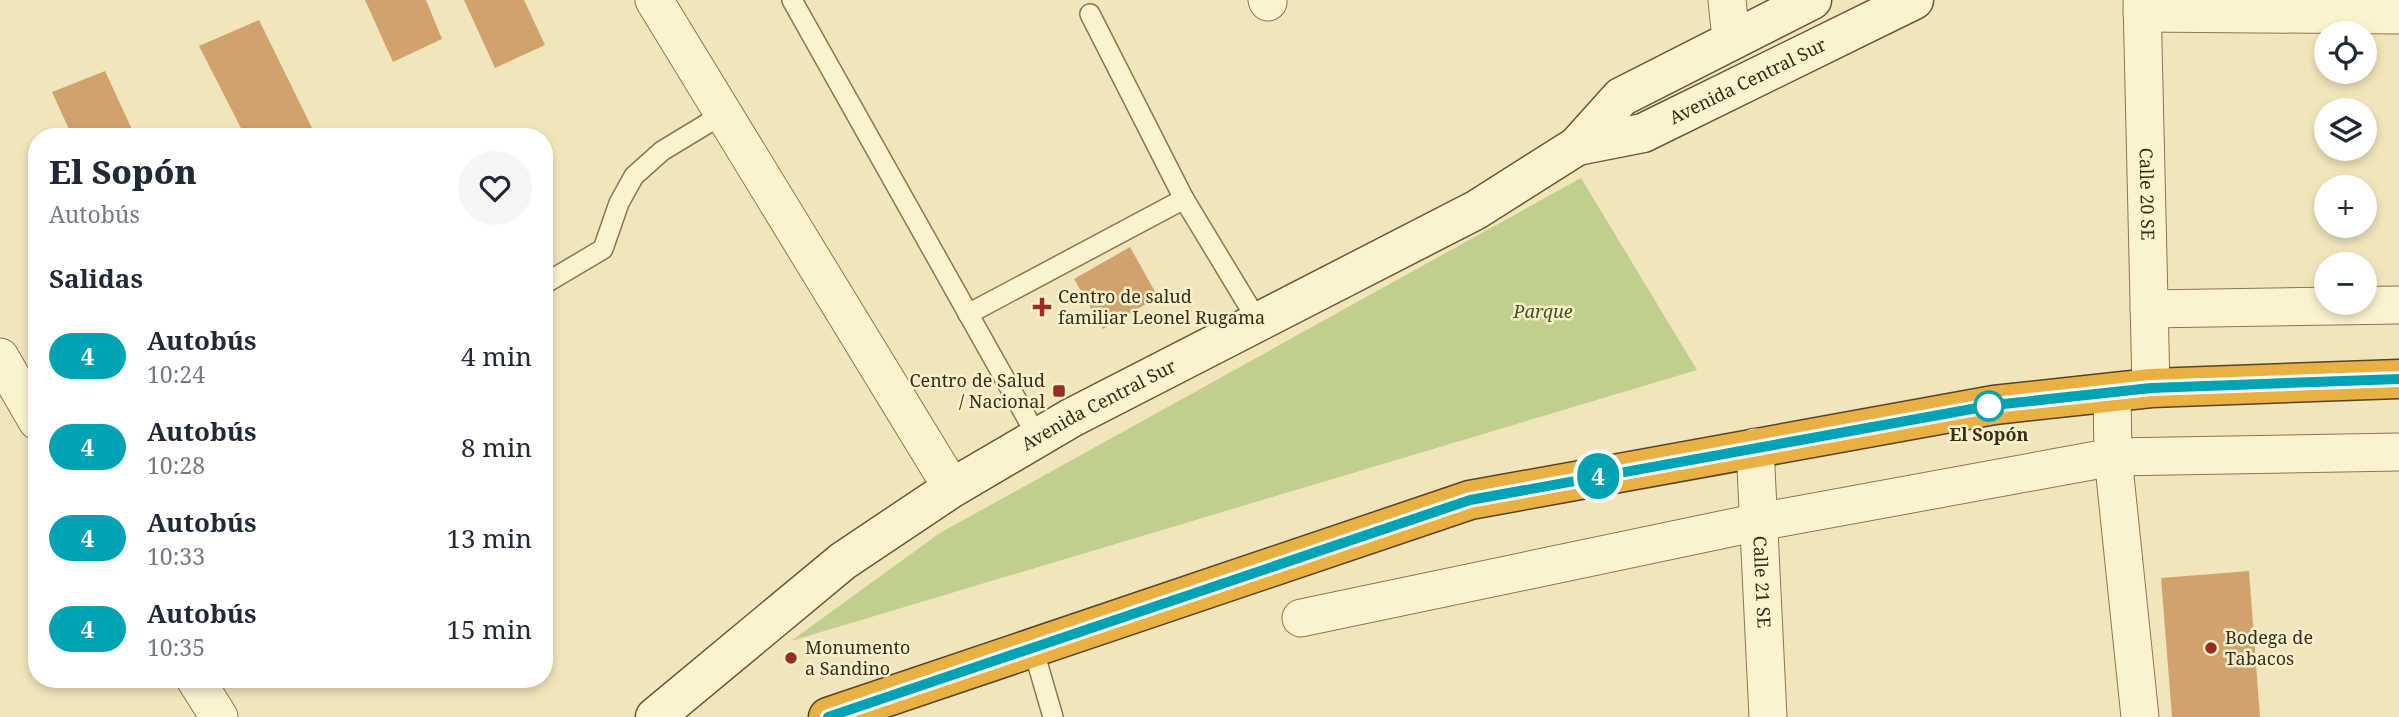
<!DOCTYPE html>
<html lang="es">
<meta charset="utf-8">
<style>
:root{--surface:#fff;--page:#f6f6f7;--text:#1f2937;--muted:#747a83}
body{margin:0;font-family:"Noto Serif",serif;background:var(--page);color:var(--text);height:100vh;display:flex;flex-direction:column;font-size:26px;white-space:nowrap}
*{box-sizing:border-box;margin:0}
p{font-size:23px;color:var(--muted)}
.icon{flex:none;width:38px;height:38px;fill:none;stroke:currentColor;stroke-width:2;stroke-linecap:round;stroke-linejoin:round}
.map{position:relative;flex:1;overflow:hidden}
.sheet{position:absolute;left:28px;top:128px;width:525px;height:560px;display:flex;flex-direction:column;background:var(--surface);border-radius:28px;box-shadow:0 4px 10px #0003}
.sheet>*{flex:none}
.badge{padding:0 14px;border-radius:23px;font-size:24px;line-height:46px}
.fabs{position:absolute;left:2314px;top:21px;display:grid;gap:14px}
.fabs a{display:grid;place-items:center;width:63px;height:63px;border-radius:50%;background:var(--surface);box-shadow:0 4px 10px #0003;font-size:35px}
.map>.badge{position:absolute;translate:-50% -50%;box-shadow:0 0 0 4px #fff}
h2{padding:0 21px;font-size:26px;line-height:63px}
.round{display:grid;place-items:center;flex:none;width:74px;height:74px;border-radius:37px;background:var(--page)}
.headline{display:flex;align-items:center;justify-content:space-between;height:119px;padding:0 21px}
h1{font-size:33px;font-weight:800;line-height:52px}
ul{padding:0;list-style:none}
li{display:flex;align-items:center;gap:21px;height:91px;padding:0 21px}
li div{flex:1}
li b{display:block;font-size:26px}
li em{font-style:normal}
li .badge{min-width:77px;font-weight:700;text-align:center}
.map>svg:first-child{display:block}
.green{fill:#c1cf8e}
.building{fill:#d2a26d}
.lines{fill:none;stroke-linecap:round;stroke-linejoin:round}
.lane-casing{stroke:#897654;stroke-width:22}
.street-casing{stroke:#897654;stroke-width:39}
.secondary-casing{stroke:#6a5637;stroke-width:41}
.highway-casing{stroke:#564329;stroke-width:41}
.lane{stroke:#fbf3ce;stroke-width:19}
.street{stroke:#fbf3ce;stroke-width:37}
.secondary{stroke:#fbf3ce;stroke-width:38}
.highway{stroke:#e9b143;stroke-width:38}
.line-casing{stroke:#fff;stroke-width:16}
.line{stroke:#00a3b4;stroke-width:10}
.poi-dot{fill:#9c2c1f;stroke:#f8f0cb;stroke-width:2.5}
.stop-dot{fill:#fff;stroke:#00a3b4;stroke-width:3.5}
.labels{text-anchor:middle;stroke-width:5;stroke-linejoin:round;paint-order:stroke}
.street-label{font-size:18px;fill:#372b1a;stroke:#f8f0cb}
.poi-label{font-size:18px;fill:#372b1a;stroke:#f8f0cb;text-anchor:start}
.park-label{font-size:18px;font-style:italic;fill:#42551f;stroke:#f8f0cb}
.stop-label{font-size:18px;font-weight:bold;fill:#372b1a;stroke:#f8f0cb}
</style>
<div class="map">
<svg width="2399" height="717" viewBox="0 0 2399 717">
<rect width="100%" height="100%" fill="#f1e6bb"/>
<polygon class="green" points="1581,178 1697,370 791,641 940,533"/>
<g class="building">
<polygon points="365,0 426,0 442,39 393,62"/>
<polygon points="464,0 524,0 545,45 495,68"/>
<polygon points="259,20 316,136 245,136 199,46"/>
<polygon points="105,71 135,136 72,136 52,92"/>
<polygon points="1130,247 1158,297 1103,329 1074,279"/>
<polygon points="2249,571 2260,717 2172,717 2161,578"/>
</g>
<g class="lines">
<g class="lane-casing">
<g id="lane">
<polyline points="792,0 1038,438"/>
<polyline points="1184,199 1259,323"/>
<polyline points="544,284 603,249 619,203 634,176 662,151 723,114"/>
<polyline points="968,314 1184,199 1090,14"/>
<polyline points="1033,648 1053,717"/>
</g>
</g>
<g class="street-casing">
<g id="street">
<polyline points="654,0 952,488"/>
<polyline points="1267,0 1268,2"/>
<polyline points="1727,0 1731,39"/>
<path id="s1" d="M2142 0 2151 388"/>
<polyline points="2142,13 2399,15"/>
<polyline points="2149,309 2399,305"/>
<polyline points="0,357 37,421"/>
<polyline points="2112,392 2113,457 2140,717"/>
<path id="s2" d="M1755 447 1768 717"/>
<polyline points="1301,618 1759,522 2113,457 2399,452"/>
<polyline points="195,679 219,717"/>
</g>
</g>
<g class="secondary-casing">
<g id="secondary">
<path id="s3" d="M1577 146 1643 133 1914 0"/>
<path id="s4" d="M655 717 843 561 952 488 1071 418 1476 210 1577 146 1621 97 1812 0"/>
</g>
</g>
<g class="highway-casing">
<polyline id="highway" points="828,717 1470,500 1994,405 2151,388 2399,379"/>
</g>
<use href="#lane" class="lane"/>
<use href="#street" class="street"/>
<use href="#secondary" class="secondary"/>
<use href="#highway" class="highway"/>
</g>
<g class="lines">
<g class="line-casing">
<polyline id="line" points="828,717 1470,500 1994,405 2151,388 2399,379"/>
</g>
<use href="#line" class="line"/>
</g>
<g class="poi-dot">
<path d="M1038.5 296.5h7v7h7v7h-7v7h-7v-7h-7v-7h7z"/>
<rect x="1052" y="384" width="14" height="14" rx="3.5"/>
<circle cx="2211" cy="648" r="7"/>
<circle cx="791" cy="658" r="7"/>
</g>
<circle class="stop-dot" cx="1989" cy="406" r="14"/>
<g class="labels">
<g class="street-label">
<text dy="6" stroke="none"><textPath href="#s3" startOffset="184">Avenida Central Sur</textPath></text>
<text dy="6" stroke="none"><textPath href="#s1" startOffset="194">Calle 20 SE</textPath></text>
<text dy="6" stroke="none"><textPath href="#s4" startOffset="544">Avenida Central Sur</textPath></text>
<text dy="6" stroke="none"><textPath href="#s2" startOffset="135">Calle 21 SE</textPath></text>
</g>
<g class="poi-label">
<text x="1058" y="303">Centro de salud<tspan x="1058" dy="21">familiar Leonel Rugama</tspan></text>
<text x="1045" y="387" text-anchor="end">Centro de Salud<tspan x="1045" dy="21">/ Nacional</tspan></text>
<text x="2225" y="644">Bodega de<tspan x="2225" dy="21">Tabacos</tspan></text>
<text x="805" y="654">Monumento<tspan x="805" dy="21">a Sandino</tspan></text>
</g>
<g class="park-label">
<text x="1543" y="318">Parque</text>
</g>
<g class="stop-label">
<text x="1989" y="441">El Sopón</text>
</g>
</g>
</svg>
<div class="fabs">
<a><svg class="icon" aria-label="locate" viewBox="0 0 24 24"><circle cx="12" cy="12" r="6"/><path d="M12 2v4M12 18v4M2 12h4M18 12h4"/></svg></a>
<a><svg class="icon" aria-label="layers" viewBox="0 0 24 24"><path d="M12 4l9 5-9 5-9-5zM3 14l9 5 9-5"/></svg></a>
<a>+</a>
<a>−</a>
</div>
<b class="badge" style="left:1598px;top:476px;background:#00a3b4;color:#fff">4</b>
<section class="sheet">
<div class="headline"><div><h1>El Sopón</h1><p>Autobús</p></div><a class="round"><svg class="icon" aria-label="heart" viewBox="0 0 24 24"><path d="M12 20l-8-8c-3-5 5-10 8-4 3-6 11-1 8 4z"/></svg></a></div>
<h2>Salidas</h2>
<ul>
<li><span class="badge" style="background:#00a3b4;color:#fff">4</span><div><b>Autobús</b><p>10:24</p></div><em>4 min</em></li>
<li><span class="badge" style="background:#00a3b4;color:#fff">4</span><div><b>Autobús</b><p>10:28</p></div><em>8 min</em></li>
<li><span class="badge" style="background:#00a3b4;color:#fff">4</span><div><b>Autobús</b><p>10:33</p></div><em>13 min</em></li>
<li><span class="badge" style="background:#00a3b4;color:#fff">4</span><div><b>Autobús</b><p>10:35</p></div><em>15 min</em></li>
</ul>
</section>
</div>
